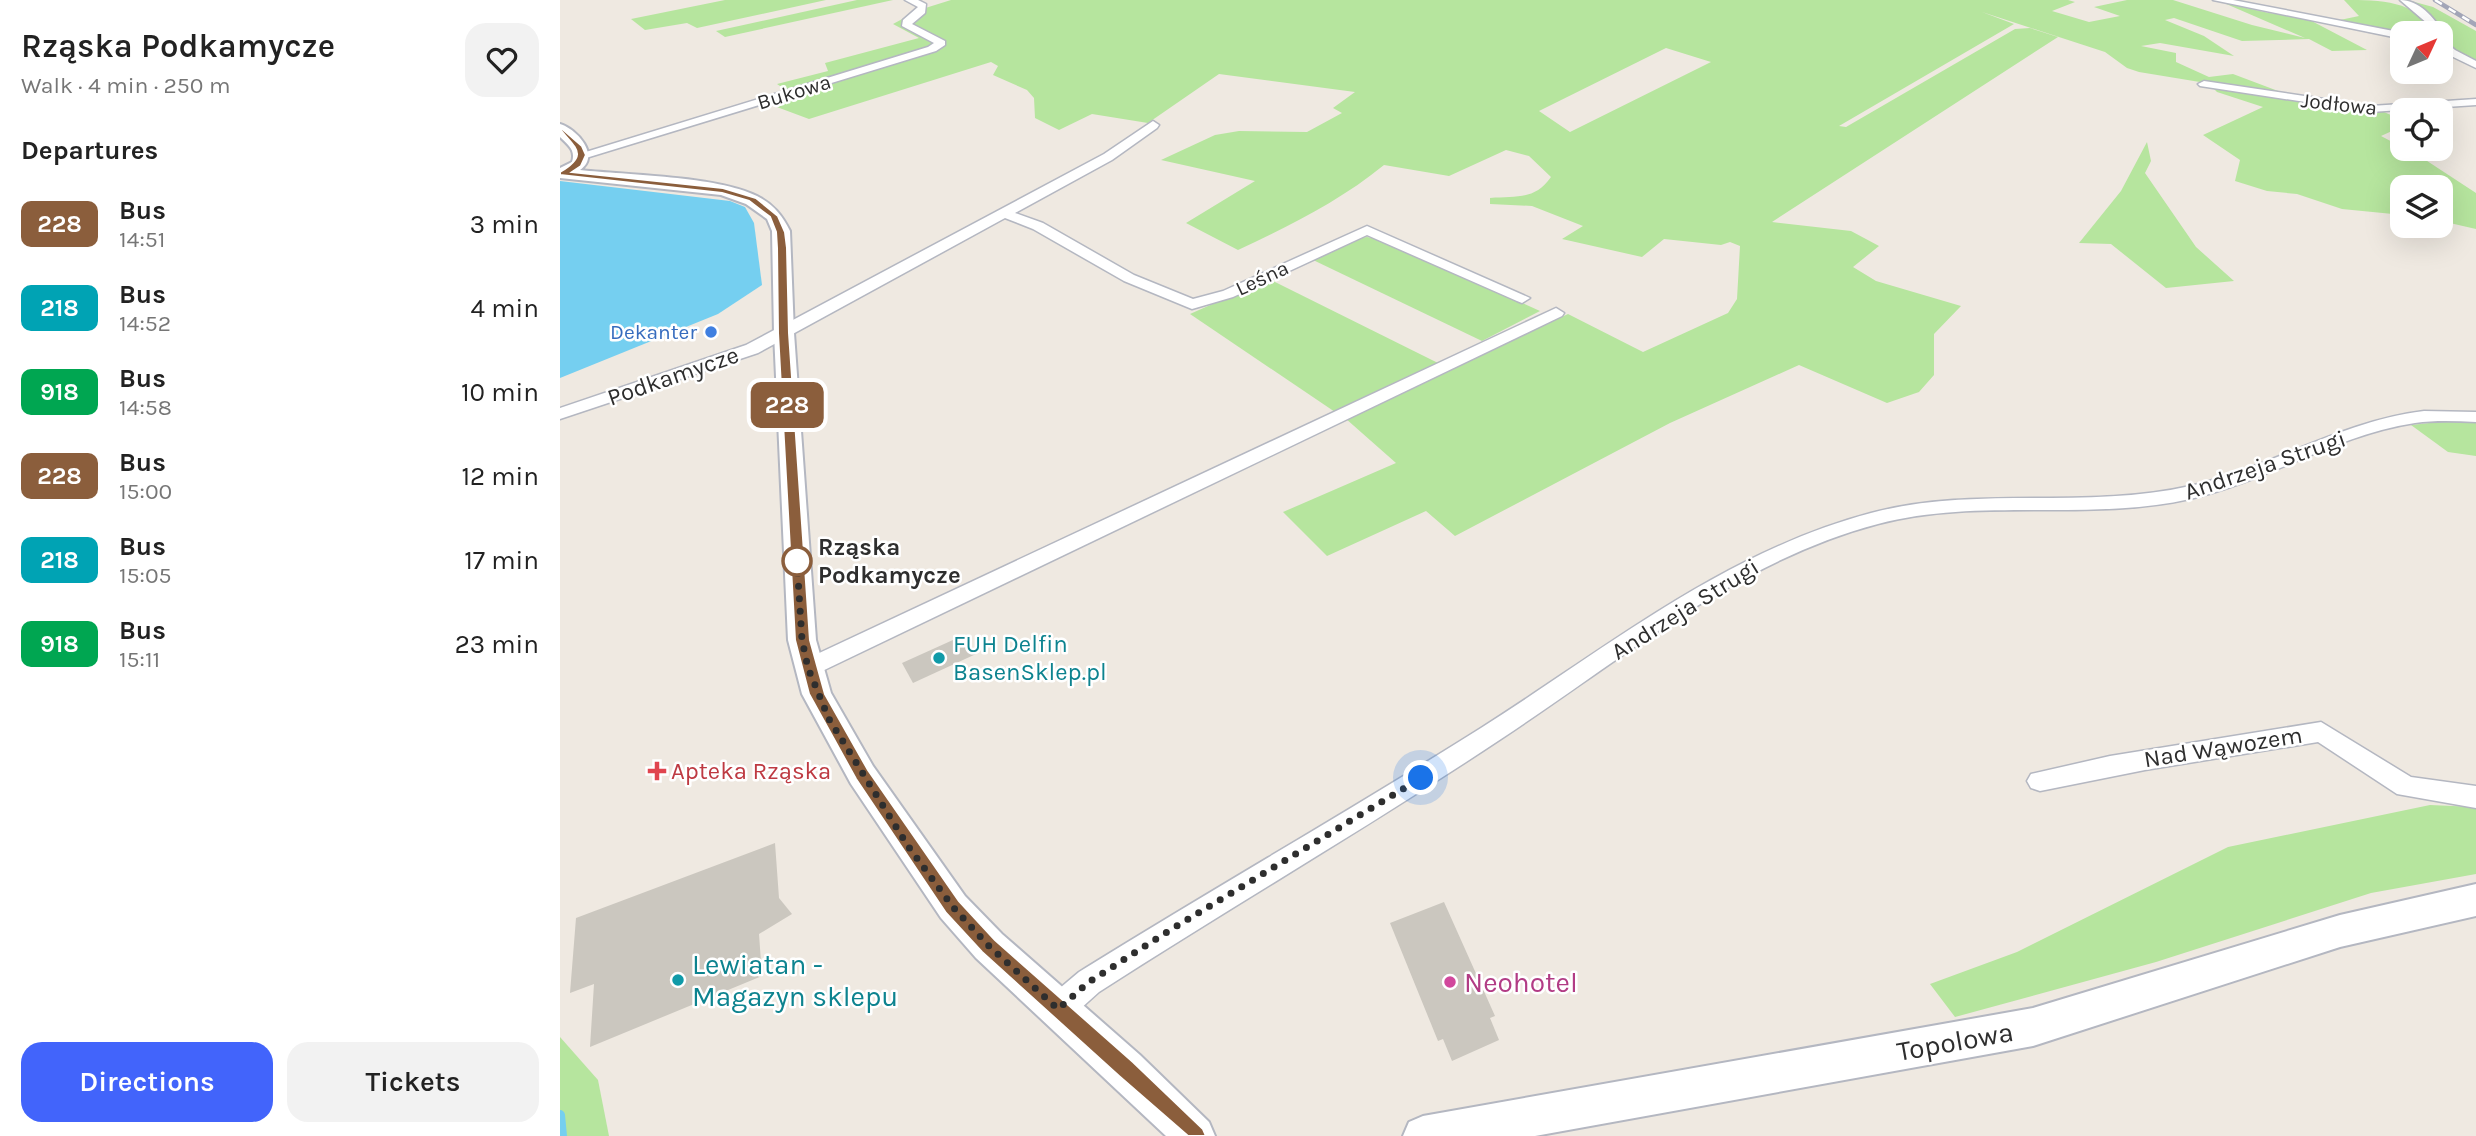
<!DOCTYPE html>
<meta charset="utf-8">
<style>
:root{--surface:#fff;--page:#f2f2f2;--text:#222;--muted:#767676;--accent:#4264fb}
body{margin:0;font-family:Karla,sans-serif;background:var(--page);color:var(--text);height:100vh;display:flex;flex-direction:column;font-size:26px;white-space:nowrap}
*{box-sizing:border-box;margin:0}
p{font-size:23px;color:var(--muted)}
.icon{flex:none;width:38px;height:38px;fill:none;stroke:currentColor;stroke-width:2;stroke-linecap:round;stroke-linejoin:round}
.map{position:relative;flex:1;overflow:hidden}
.drawer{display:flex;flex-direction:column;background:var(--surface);width:560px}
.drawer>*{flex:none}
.badge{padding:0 14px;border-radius:10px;font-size:24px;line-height:46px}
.needle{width:46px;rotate:46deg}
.controls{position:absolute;left:1830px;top:21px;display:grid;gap:14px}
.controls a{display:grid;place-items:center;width:63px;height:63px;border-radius:14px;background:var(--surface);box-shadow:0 7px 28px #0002;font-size:35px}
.you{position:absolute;width:35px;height:35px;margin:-18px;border:5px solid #fff;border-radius:50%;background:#1a73e8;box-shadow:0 0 0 10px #1a73e833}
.map>.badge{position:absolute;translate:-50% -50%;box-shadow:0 0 0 4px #fff}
h2{padding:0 21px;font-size:26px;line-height:63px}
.round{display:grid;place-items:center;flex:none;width:74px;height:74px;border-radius:21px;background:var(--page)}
.overview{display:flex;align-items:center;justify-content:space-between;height:119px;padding:0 21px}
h1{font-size:33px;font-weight:600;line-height:52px}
.cta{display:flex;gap:14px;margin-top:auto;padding:14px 21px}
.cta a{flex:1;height:80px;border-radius:21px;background:var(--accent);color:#fff;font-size:28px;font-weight:600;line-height:80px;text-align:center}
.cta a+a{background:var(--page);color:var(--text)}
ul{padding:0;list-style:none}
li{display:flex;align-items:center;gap:21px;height:84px;padding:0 21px}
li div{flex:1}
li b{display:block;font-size:26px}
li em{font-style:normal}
li .badge{min-width:77px;font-weight:700;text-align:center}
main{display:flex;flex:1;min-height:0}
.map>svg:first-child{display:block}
.green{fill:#b6e59e;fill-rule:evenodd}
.water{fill:#75cff0}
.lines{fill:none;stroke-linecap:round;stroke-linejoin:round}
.stream{stroke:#75cff0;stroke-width:10}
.building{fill:#cbc7bf}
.minor-casing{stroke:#b4b7c1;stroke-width:3}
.tertiary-casing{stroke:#b4b7c1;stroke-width:4}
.minor{fill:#fff;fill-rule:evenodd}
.tertiary{fill:#fff;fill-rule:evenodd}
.rail-casing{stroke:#a3a6b8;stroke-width:4.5}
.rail{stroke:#fff;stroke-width:2.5;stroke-dasharray:8;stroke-linecap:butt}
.line{fill:#8b5e3c;stroke:#fff;stroke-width:2}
.walk{stroke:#2e2e2e;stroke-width:7;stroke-dasharray:0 12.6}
.shop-dot{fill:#3f7fe0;stroke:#fff;stroke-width:2.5}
.stop-dot{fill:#fff;stroke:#8b5e3c;stroke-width:3.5}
.culture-dot{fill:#0f9aa8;stroke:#fff;stroke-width:2.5}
.health-dot{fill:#e0444e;stroke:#fff;stroke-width:2.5}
.hotel-dot{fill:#d1479c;stroke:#fff;stroke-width:2.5}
.labels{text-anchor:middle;stroke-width:5;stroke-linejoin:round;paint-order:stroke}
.far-street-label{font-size:21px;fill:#2e2e2e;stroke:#fff}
.far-shop-label{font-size:21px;fill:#366cbe;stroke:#fff;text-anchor:end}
.street-label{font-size:24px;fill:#2e2e2e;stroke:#fff}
.stop-label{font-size:24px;font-weight:bold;fill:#2e2e2e;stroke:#fff;text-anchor:start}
.culture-label{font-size:24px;fill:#0d838f;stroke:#fff;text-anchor:start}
.health-label{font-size:24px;fill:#be3a42;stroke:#fff;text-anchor:start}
.near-culture-label{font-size:28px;fill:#0d838f;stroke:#fff;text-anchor:start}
.near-hotel-label{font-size:28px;fill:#b23c85;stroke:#fff;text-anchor:start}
.near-street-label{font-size:28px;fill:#2e2e2e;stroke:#fff}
</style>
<main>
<section class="drawer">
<div class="overview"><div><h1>Rząska Podkamycze</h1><p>Walk · 4 min · 250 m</p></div><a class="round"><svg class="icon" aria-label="heart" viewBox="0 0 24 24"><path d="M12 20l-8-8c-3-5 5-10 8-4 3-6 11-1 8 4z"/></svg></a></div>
<h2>Departures</h2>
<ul>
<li><span class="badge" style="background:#8b5e3c;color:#fff">228</span><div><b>Bus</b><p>14:51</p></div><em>3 min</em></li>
<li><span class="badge" style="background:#00a3b4;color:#fff">218</span><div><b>Bus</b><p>14:52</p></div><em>4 min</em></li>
<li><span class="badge" style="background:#00a651;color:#fff">918</span><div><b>Bus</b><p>14:58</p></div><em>10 min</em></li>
<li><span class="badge" style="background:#8b5e3c;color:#fff">228</span><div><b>Bus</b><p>15:00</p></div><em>12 min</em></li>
<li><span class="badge" style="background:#00a3b4;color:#fff">218</span><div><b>Bus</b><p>15:05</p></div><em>17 min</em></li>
<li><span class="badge" style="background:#00a651;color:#fff">918</span><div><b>Bus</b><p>15:11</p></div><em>23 min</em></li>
</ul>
<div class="cta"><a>Directions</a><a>Tickets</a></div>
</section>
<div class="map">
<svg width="1916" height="1136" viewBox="0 0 1916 1136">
<rect width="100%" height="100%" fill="#efe9e1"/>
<g class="green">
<polygon points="165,0 266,0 137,28 127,23 85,30 71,19"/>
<polygon points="297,0 333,0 165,37 156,31"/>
<path d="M391 0H1508L1515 2 1492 11 1529 22 1560 16 1534 7 1567 0H1613L1692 25 1745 38 1664 3 1709 13 1744 17 1807 50 1772 51 1749 39 1682 41 1614 18 1605 20 1644 36 1674 56 1600 43 1581 46 1616 53V62L1649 77 1673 74 1737 98 1579 72 1567 68 1545 52 1422 12 1454 24 1279 126 1286 127 1455 29 1470 28 1498 37 1212 222 1291 231 1319 246 1293 267 1316 281 1401 306 1374 334V375L1359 392 1327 403 1239 365 1110 423 895 536 866 511 767 556 723 512 836 463 785 418 1008 314 1083 352 1168 313 1177 299 1180 246 1170 242 1161 245 1104 239 1082 257 1002 239 1023 226 972 206 930 204V198C957 196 975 200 991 177L969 156 946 150 889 176 824 165C780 201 729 226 678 250L626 223 695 181 601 160 655 135 679 131 747 132 782 113 773 108 795 92 659 74 588 123 532 114 499 130 475 118 474 98 467 90 433 75 438 66 431 62 249 119 201 101 226 90 217 84 268 71 265 63 359 38 333 24 359 10ZM1106 48 1151 62 1010 132 979 111Z"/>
<path d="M1784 0C1821 0 1856 0 1873 33L1843 35 1780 20 1799 16Z"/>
<polygon points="1851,1 1873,7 1916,31 1916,62 1892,48 1877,23"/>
<polygon points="1653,88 1819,110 1843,120 1843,126 1821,136 1861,157 1916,193 1916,229 1881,221 1881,187 1843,187 1843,215 1782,209 1737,194 1707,191 1675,181 1680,160 1643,135 1703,107 1657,92"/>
<polygon points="1587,142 1591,161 1585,173 1636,247 1674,281 1606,288 1551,244 1519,243 1561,191"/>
<polygon points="807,237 828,241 980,311 922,341 751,259 793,239"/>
<polygon points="709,279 878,363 778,414 630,314"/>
<polygon points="1897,420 1916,421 1916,456 1888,452 1851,425"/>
<polygon points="1870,805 1916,807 1916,874 1811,893 1596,962 1395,1017 1370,984 1457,952 1668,847"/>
<polygon points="0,1037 38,1080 49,1136 0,1136"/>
</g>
<polygon class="water" points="0,181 170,201 185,207 194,223 202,285 158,314 0,378"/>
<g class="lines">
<polyline class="stream" points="0,1115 2,1136"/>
</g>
<g class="building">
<polygon points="404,635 416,654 353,683 342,663"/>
<polygon points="215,843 219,898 232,914 199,934 202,976 30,1047 34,984 10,993 16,918"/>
<polygon points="884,902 935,1016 930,1018 939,1040 892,1061 883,1039 878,1041 830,923"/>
</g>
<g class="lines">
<g class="minor-casing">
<g id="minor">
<polygon points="345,0 358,0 366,4 365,13 352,24 385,41 385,45 376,51 26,158 18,158 16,155 368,47 374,43 342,26 343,20 358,7"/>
<polygon points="1653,0 1673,0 1844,33 1843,39"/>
<path d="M1840 0C1859 0 1874 17 1883 33L1882 35 1873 33 1868 24Z"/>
<polygon points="1881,38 1895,50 1916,61 1916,68 1887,54 1881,47"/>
<polygon points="1644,81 1811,106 1916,99 1916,105 1811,112 1640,86 1638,84"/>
<polygon points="593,121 599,125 597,128 552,160 455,213 483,223 574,275 633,299 663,291 807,226 970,298 962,303 957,301 807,235 673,297 632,309 564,281 473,229 445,218 198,353 0,419 0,408 186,345 544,154"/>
<polygon points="996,308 1004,313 1002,316 256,674 248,677 240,674 236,668 240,662"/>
<path d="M1864 411 1916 412V422C1896 421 1875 420 1855 423 1776 435 1708 481 1630 499 1528 522 1420 497 1318 524 1177 561 1061 660 941 739 809 827 672 906 539 992L509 1019 498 1024 487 1019 483 1009 487 999 519 972C652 889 788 812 921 728 1047 648 1164 552 1311 513 1416 485 1525 510 1630 486 1710 468 1781 421 1864 411Z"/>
<polygon points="1761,722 1851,777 1916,786 1916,808 1837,794 1758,742 1585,770 1480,791 1471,788 1467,781 1471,774 1550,756"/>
</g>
</g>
<g class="tertiary-casing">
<g id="tertiary">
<path d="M0 124C17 129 41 156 20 170 67 175 157 176 197 196 213 204 222 215 230 231L234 333 256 640 271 693 313 766 405 896 442 934 580 1055 649 1122 655 1136H606L416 958 381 918 291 784 242 694 228 640 214 333 212 231 207 219 186 204 161 195 0 178V168L12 162C16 150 8 145 0 137Z"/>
<polygon points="1916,884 1916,916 1780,947 1473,1046 975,1136 843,1136 849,1122 863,1116 1473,1008 1780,915"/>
</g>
</g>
<use href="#minor" class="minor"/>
<use href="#tertiary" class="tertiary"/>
<g class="rail-casing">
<polyline id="rail" points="1875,0 1916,25"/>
</g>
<use href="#rail" class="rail"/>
</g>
<path class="line" d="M0 127 22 146 26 155 21 166 12 172 163 188 196 198 218 216 225 232 227 248 229 333 250 640 265 694 308 770 399 901 435 940 573 1062 643 1129 646 1136H628L559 1076 422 952 386 913 296 779 249 694 235 640 218 333 217 248 216 232 210 217 189 201 162 193 0 175V172C30 154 14 148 0 129Z"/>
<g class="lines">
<polyline class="walk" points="237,561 242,640 248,668 269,719 348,846 393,907 429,946 498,1009 529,982 607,932 861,778"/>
</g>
<circle class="shop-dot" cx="151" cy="332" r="7"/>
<circle class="stop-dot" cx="237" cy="561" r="14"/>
<g class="culture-dot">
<circle cx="379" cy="658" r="7"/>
<circle cx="118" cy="980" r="7"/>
</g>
<path class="health-dot" d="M93.5 760.5h7v7h7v7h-7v7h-7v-7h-7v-7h7z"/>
<circle class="hotel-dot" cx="890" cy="982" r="7"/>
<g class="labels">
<g class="far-street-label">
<text transform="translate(234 92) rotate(-17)" y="7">Bukowa</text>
<text transform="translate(1779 104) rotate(6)" y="7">Jodłowa</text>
<text transform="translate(702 278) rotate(-25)" y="7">Leśna</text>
</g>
<g class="far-shop-label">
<text x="137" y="339">Dekanter</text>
</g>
<g class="street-label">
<text transform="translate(113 376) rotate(-19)" y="8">Podkamycze</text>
<text transform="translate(1705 465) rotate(-19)" y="8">Andrzeja Strugi</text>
<text transform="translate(1125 609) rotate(-32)" y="8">Andrzeja Strugi</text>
<text transform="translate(1663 747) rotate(-9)" y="8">Nad Wąwozem</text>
</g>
<g class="stop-label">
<text x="258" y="555">Rząska<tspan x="258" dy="28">Podkamycze</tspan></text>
</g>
<g class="culture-label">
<text x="393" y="652">FUH Delfin<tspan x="393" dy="28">BasenSklep.pl</tspan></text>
</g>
<g class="health-label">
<text x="111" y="779">Apteka Rząska</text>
</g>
<g class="near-culture-label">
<text x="132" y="974">Lewiatan -<tspan x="132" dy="32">Magazyn sklepu</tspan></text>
</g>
<g class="near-hotel-label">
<text x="904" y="992">Neohotel</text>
</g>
<g class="near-street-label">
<text transform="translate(1395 1041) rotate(-10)" y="10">Topolowa</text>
</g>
</g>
</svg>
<div class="controls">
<a><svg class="needle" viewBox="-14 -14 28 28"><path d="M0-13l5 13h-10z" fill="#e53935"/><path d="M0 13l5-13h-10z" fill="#767676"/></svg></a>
<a><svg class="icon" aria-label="locate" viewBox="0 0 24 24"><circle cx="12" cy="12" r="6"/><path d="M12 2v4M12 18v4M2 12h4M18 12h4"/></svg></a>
<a><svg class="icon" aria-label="layers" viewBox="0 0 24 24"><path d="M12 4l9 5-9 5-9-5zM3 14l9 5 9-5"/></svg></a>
</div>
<div class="you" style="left:861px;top:778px"></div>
<b class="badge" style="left:227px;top:405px;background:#8b5e3c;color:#fff">228</b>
</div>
</main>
